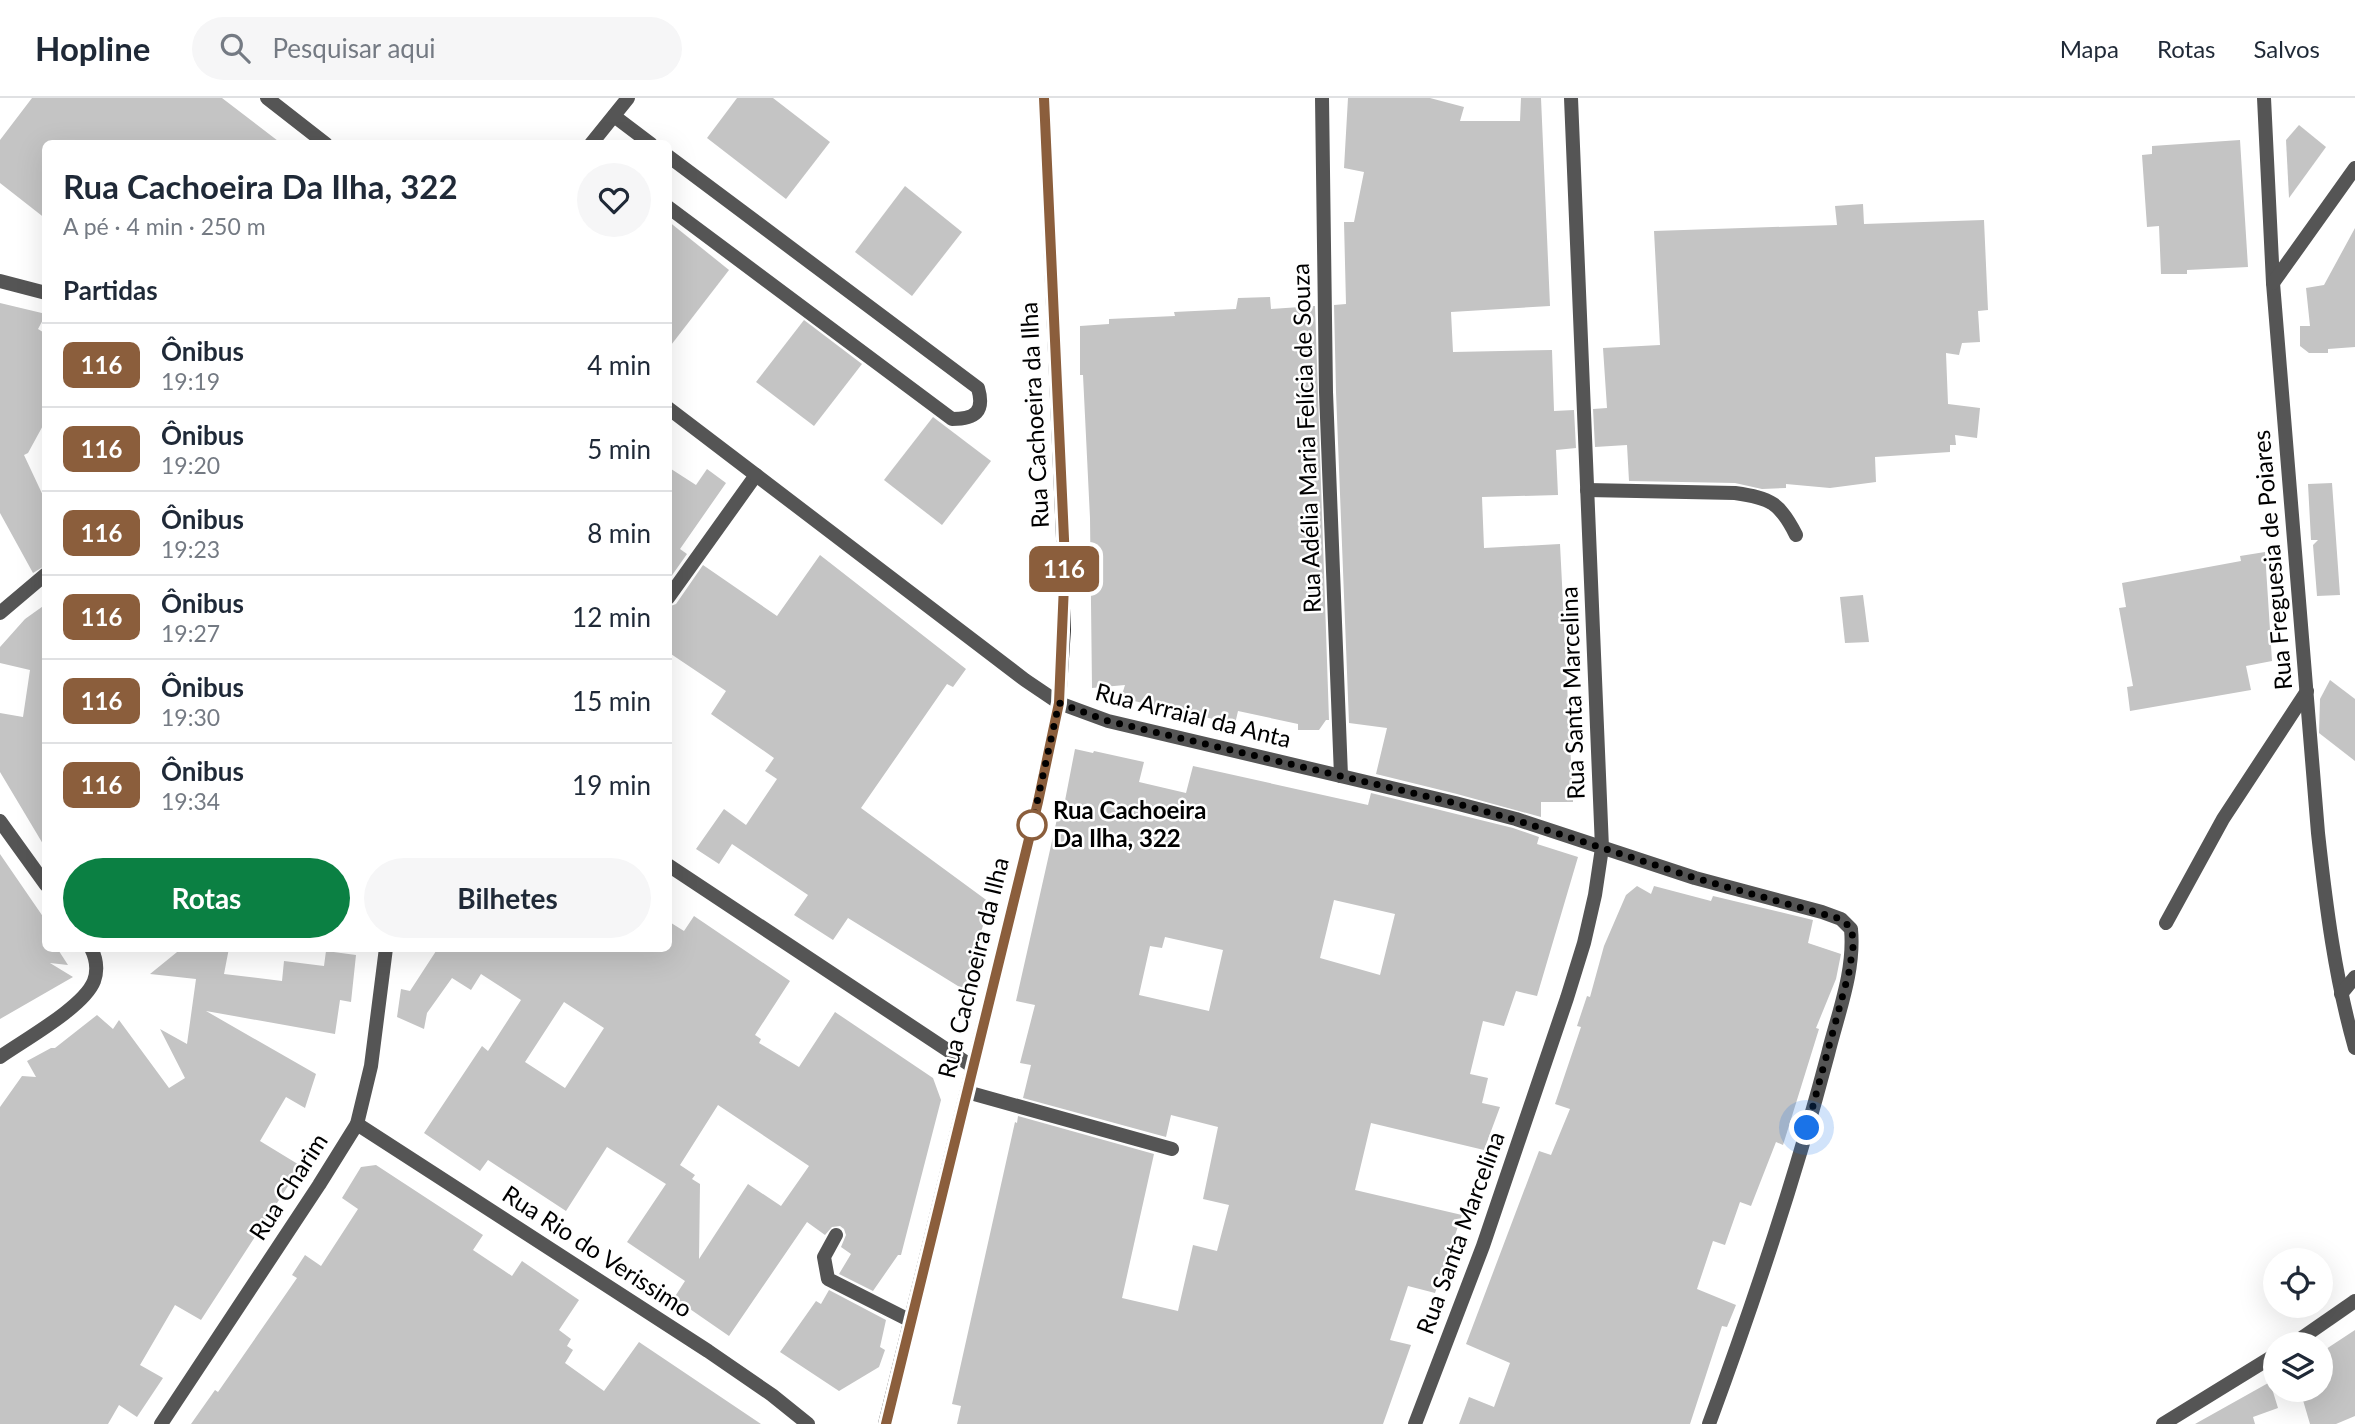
<!DOCTYPE html>
<html lang="pt">
<meta charset="utf-8">
<style>
:root{--surface:#fff;--page:#f6f6f7;--text:#1f2937;--muted:#747a83;--line:#e0e1e3;--accent:#0b8043}
body{margin:0;font-family:Lato,sans-serif;background:var(--page);color:var(--text);height:100vh;display:flex;flex-direction:column;font-size:26px;white-space:nowrap}
*{box-sizing:border-box;margin:0}
p{font-size:23px;color:var(--muted)}
.icon{flex:none;width:38px;height:38px;fill:none;stroke:currentColor;stroke-width:2;stroke-linecap:round;stroke-linejoin:round}
.map{position:relative;flex:1;overflow:hidden}
.panel{position:absolute;left:42px;top:42px;width:630px;height:812px;display:flex;flex-direction:column;background:var(--surface);border-radius:10px;box-shadow:0 7px 28px #0002}
.panel>*{flex:none}
.badge{padding:0 14px;border-radius:10px;font-size:24px;line-height:46px}
.fabs{position:absolute;left:2263px;top:1150px;display:grid;gap:14px}
.fabs a{display:grid;place-items:center;width:70px;height:70px;border-radius:50%;background:var(--surface);box-shadow:0 7px 28px #0002;font-size:35px}
.you{position:absolute;width:35px;height:35px;margin:-18px;border:5px solid #fff;border-radius:50%;background:#1a73e8;box-shadow:0 0 0 10px #1a73e833}
.map>.badge{position:absolute;translate:-50% -50%;box-shadow:0 0 0 4px #fff}
h2{padding:0 21px;font-size:26px;line-height:63px}
.round{display:grid;place-items:center;flex:none;width:74px;height:74px;border-radius:37px;background:var(--page)}
.head{display:flex;align-items:center;justify-content:space-between;height:119px;padding:0 21px}
h1{font-size:33px;font-weight:700;line-height:52px}
.action{display:flex;gap:14px;margin-top:auto;padding:14px 21px}
.action a{flex:1;height:80px;border-radius:42px;background:var(--accent);color:#fff;font-size:28px;font-weight:700;line-height:80px;text-align:center}
.action a+a{background:var(--page);color:var(--text)}
ul{padding:0;list-style:none}
li{display:flex;align-items:center;gap:21px;height:84px;padding:0 21px;border-top:2px solid var(--line)}
li div{flex:1}
li b{display:block;font-size:26px}
li em{font-style:normal}
li .badge{min-width:77px;font-weight:700;text-align:center}
header{display:flex;align-items:center;gap:42px;box-sizing:border-box;height:98px;padding:0 35px;background:var(--surface);border-bottom:2px solid var(--line)}
header strong{font-size:33px}
nav{display:flex;gap:38px;margin-inline-start:auto;font-size:24px}
.search{width:490px;height:63px;background:var(--page);display:flex;align-items:center;gap:18px;box-sizing:border-box;padding:0 24px;border-radius:38px;color:var(--muted);font-size:26px}
.map>svg:first-child{display:block}
.building{fill:#c4c4c4;fill-rule:evenodd}
.lines{fill:none;stroke-linecap:round;stroke-linejoin:round}
.lane{stroke:#555;stroke-width:14}
.street{stroke:#555;stroke-width:14}
.secondary{stroke:#222;stroke-width:14}
.line-casing{stroke:#fff;stroke-width:16}
.line{stroke:#8b5e3c;stroke-width:10}
.walk{stroke:#000;stroke-width:7;stroke-dasharray:0 12.6}
.stop-dot{fill:#fff;stroke:#8b5e3c;stroke-width:3.5}
.labels{text-anchor:middle;stroke-width:5;stroke-linejoin:round;paint-order:stroke}
.street-label{font-size:24px;fill:#000;stroke:#fff}
.stop-label{font-size:24px;font-weight:bold;fill:#000;stroke:#fff;text-anchor:start}
</style>
<header>
<strong>Hopline</strong>
<div class="search"><svg class="icon" aria-label="search" viewBox="0 0 24 24"><circle cx="10" cy="10" r="6"/><path d="M15 15l6 6"/></svg>Pesquisar aqui</div>
<nav><a>Mapa</a><a>Rotas</a><a>Salvos</a></nav>
</header>
<div class="map">
<svg width="2355" height="1326" viewBox="0 0 2355 1326">
<rect width="100%" height="100%" fill="#fff"/>
<g class="building">
<polygon points="32,0 222,0 282,46 46,46 46,121 0,85 0,42"/>
<polygon points="737,0 773,0 830,44 786,101 707,40"/>
<polygon points="1348,0 1430,0 1464,9 1460,23 1520,23 1521,0 1541,0 1550,208 1451,214 1453,254 1552,252 1554,313 1574,312 1576,350 1556,352 1558,397 1482,399 1484,450 1560,446 1573,704 1541,704 1541,719 1457,696 1376,676 1387,630 1349,625 1336,294 1334,207 1346,206 1344,124 1354,124 1364,74 1344,70"/>
<polygon points="2299,27 2326,49 2289,100 2286,42"/>
<polygon points="2240,42 2248,169 2187,172 2187,176 2161,176 2159,128 2147,129 2142,57 2152,56 2152,48"/>
<polygon points="905,88 962,134 912,198 855,154"/>
<polygon points="1863,106 1864,126 1984,122 1988,212 1978,213 1980,244 1962,245 1959,257 1946,255 1948,306 1980,310 1977,340 1955,337 1956,347 1950,347 1950,354 1875,359 1876,384 1830,390 1786,386 1786,390 1762,391 1735,385 1629,383 1627,347 1595,349 1593,311 1607,310 1603,250 1660,247 1654,133 1837,127 1835,108"/>
<polygon points="668,123 729,172 668,251"/>
<polygon points="2355,130 2355,249 2328,251 2328,255 2309,255 2300,248 2300,228 2310,228 2306,190 2324,187"/>
<polygon points="1270,199 1271,211 1315,208 1329,622 1326,622 1319,632 1298,632 1298,626 1238,613 1235,626 1121,600 1125,587 1092,590 1090,420 1083,277 1080,277 1080,228 1109,226 1109,221 1175,218 1174,214 1236,211 1238,200"/>
<polygon points="0,205 46,216 38,231 46,236 46,322 28,355 24,357 46,404 46,467 33,475 0,415"/>
<polygon points="804,222 862,266 814,328 756,284"/>
<polygon points="933,319 991,363 942,427 884,382"/>
<polygon points="668,369 696,387 707,371 726,385 680,451 687,456 668,483"/>
<polygon points="2332,385 2340,497 2317,498 2313,447 2318,442 2311,442 2308,386"/>
<polygon points="2265,454 2272,563 2246,568 2251,592 2130,613 2127,589 2133,588 2119,510 2126,509 2122,485 2241,463 2240,458"/>
<polygon points="820,457 966,571 953,589 947,586 861,710 989,804 966,893 848,820 833,842 794,817 808,797 732,746 719,766 696,751 724,711 746,727 777,681 765,673 774,660 711,616 726,593 668,554 668,509 676,506 703,467 777,518"/>
<polygon points="1863,497 1869,544 1845,545 1840,499"/>
<polygon points="46,506 46,751 0,674 0,615 23,619 30,572 0,565 0,549 25,521"/>
<polygon points="2330,582 2355,601 2355,663 2319,635 2320,601"/>
<path d="M1075 651 1093 655 1094 653 1144 664 1139 684 1186 695 1193 668 1368 707 1371 695 1513 730 1539 739 1537 746 1578 759 1537 898 1516 893 1504 928 1483 923 1470 976 1488 980 1482 1005 1500 1009 1484 1052 1371 1025 1355 1092 1462 1117 1435 1195 1408 1188 1390 1242 1411 1247 1383 1326H957L961 1308 952 1306 1015 1024 1017 1025 1018 1018 1154 1056 1122 1200 1178 1213 1193 1147 1217 1153 1229 1107 1203 1101 1218 1029 1171 1017 1166 1039 1023 1000 1031 967 1020 965 1035 907 1016 903 1059 712 1063 713ZM1334 802 1395 816 1380 877 1320 860ZM1165 839 1223 852 1209 913 1139 897 1150 848 1162 850Z"/>
<polygon points="0,756 46,823 46,850 57,850 68,867 50,865 73,879 0,921"/>
<polygon points="1637,788 1651,796 1654,788 1711,803 1713,798 1813,822 1808,845 1841,856 1836,881 1816,930 1819,931 1783,1047 1776,1044 1751,1108 1740,1104 1725,1147 1713,1143 1697,1191 1736,1207 1727,1229 1722,1228 1690,1326 1459,1326 1469,1299 1494,1309 1510,1265 1466,1246 1539,1053 1551,1057 1570,1011 1555,1006 1581,929 1577,928 1587,898 1590,899 1604,848 1626,797"/>
<path d="M694 818 790 883 755 937 761 941 759 945 799 969 835 914 933 980 941 1002 901 1157H898L873 1193 839 1176 851 1156 841 1149 846 1137 844 1131 840 1128 832 1129 825 1137 807 1124 729 1238 674 1200 685 1183 627 1144 666 1086 607 1049 566 1113 488 1062 480 1073 424 1035 482 948 488 953 521 902 481 876 471 892 452 880 427 915 424 931 397 919 401 891 410 893 438 850H668V823L684 833ZM564 904 604 930 565 990 525 964ZM718 1007 809 1068 781 1108 748 1086 699 1161 700 1086 692 1081 695 1077 680 1067Z"/>
<polygon points="182,850 229,850 224,876 282,883 284,863 324,868 326,853 356,857 351,904 340,902 335,936 206,913 316,976 305,1010 286,999 260,1043 301,1068 201,1222 175,1207 140,1267 163,1280 137,1319 119,1307 108,1326 0,1326 0,1009 22,978 36,979 27,963 51,950 55,950 97,917 113,931 119,922 169,990 185,980 160,931 187,946 196,881 150,876"/>
<polygon points="376,1067 483,1137 473,1152 512,1178 522,1163 579,1202 559,1232 571,1241 567,1248 573,1252 565,1265 604,1293 639,1244 761,1326 191,1326 215,1292 218,1294 297,1180 292,1177 305,1157 321,1168 358,1111 342,1100 361,1069"/>
<polygon points="829,1192 886,1222 880,1249 885,1252 879,1269 839,1293 780,1254 816,1203 821,1206"/>
<polygon points="2355,1232 2355,1318 2336,1326 2310,1326 2300,1292 2320,1292 2320,1255"/>
<polygon points="2270,1284 2278,1310 2253,1319 2255,1326 2195,1326"/>
</g>
<g class="lines">
<g class="lane">
<polyline points="614,18 651,46"/>
<path d="M668 58 978 290C985 314 975 321 952 321L668 109"/>
<polyline points="668,500 756,377"/>
<polyline points="2166,825 2223,721 2307,593"/>
<polyline points="836,1137 824,1159 828,1181 911,1223"/>
</g>
<g class="street">
<polyline points="267,0 326,46"/>
<polyline points="1322,0 1326,294 1341,678"/>
<path d="M2264 0 2273 185 2318 735C2326 808 2335 880 2355 950"/>
<polyline points="591,46 628,0"/>
<polyline points="0,183 46,195"/>
<polyline points="2273,185 2355,70"/>
<path d="M668 310 1025 582 1059 605 1108 623 1455 705 1516 721 1695 780 1822 814 1841 821 1851 831C1855 873 1838 915 1828 956 1795 1081 1754 1204 1709 1326"/>
<path d="M1587 392 1735 395C1771 400 1780 405 1796 437"/>
<polyline points="0,515 46,476"/>
<polyline points="0,723 46,787"/>
<polyline points="668,767 973,969"/>
<polyline points="2341,896 2355,879"/>
<path d="M0 959C24 942 84 909 94 883 98 872 96 860 91 850"/>
<polyline points="967,994 1172,1051"/>
<polyline points="357,1026 708,1253 772,1297 808,1326"/>
<polyline points="2293,1246 2355,1203"/>
<polyline points="161,1326 319,1087 357,1026 371,968 386,850"/>
<polyline points="1415,1326 1483,1148 1567,900 1584,845 1595,797 1602,750 1571,0"/>
<polyline points="2163,1326 2275,1257"/>
</g>
<polyline class="secondary" points="885,1326 1038,704 1059,605 1064,531 1064,463 1044,0"/>
</g>
<g class="lines">
<g class="line-casing">
<polyline id="line" points="886,1326 1038,704 1059,605 1065,463 1044,0"/>
</g>
<use href="#line" class="line"/>
<polyline class="walk" points="1032,727 1059,605 1108,623 1455,705 1516,722 1695,780 1841,821 1852,831 1853,849 1849,874 1807,1030"/>
</g>
<circle class="stop-dot" cx="1032" cy="727" r="14"/>
<g class="labels">
<g class="street-label">
<text transform="translate(1035 317) rotate(-93)" y="8">Rua Cachoeira da Ilha</text>
<text transform="translate(1307 340) rotate(-92)" y="8">Rua Adélia Maria Felícia de Souza</text>
<text transform="translate(2273 462) rotate(-95)" y="8">Rua Freguesia de Poiares</text>
<text transform="translate(1573 595) rotate(-92)" y="8">Rua Santa Marcelina</text>
<text transform="translate(1193 618) rotate(14)" y="8">Rua Arraial da Anta</text>
<text transform="translate(974 870) rotate(-76)" y="8">Rua Cachoeira da Ilha</text>
<text transform="translate(289 1089) rotate(-57)" y="8">Rua Charim</text>
<text transform="translate(1461 1135) rotate(-70)" y="8">Rua Santa Marcelina</text>
<text transform="translate(597 1154) rotate(33)" y="8">Rua Rio do Verissimo</text>
</g>
<g class="stop-label">
<text x="1053" y="721">Rua Cachoeira<tspan x="1053" dy="28">Da Ilha, 322</tspan></text>
</g>
</g>
</svg>
<div class="fabs">
<a><svg class="icon" aria-label="locate" viewBox="0 0 24 24"><circle cx="12" cy="12" r="6"/><path d="M12 2v4M12 18v4M2 12h4M18 12h4"/></svg></a>
<a><svg class="icon" aria-label="layers" viewBox="0 0 24 24"><path d="M12 4l9 5-9 5-9-5zM3 14l9 5 9-5"/></svg></a>
</div>
<div class="you" style="left:1807px;top:1030px"></div>
<b class="badge" style="left:1064px;top:471px;background:#8b5e3c;color:#fff">116</b>
<section class="panel">
<div class="head"><div><h1>Rua Cachoeira Da Ilha, 322</h1><p>A pé · 4 min · 250 m</p></div><a class="round"><svg class="icon" aria-label="heart" viewBox="0 0 24 24"><path d="M12 20l-8-8c-3-5 5-10 8-4 3-6 11-1 8 4z"/></svg></a></div>
<h2>Partidas</h2>
<ul>
<li><span class="badge" style="background:#8b5e3c;color:#fff">116</span><div><b>Ônibus</b><p>19:19</p></div><em>4 min</em></li>
<li><span class="badge" style="background:#8b5e3c;color:#fff">116</span><div><b>Ônibus</b><p>19:20</p></div><em>5 min</em></li>
<li><span class="badge" style="background:#8b5e3c;color:#fff">116</span><div><b>Ônibus</b><p>19:23</p></div><em>8 min</em></li>
<li><span class="badge" style="background:#8b5e3c;color:#fff">116</span><div><b>Ônibus</b><p>19:27</p></div><em>12 min</em></li>
<li><span class="badge" style="background:#8b5e3c;color:#fff">116</span><div><b>Ônibus</b><p>19:30</p></div><em>15 min</em></li>
<li><span class="badge" style="background:#8b5e3c;color:#fff">116</span><div><b>Ônibus</b><p>19:34</p></div><em>19 min</em></li>
</ul>
<div class="action"><a>Rotas</a><a>Bilhetes</a></div>
</section>
</div>
